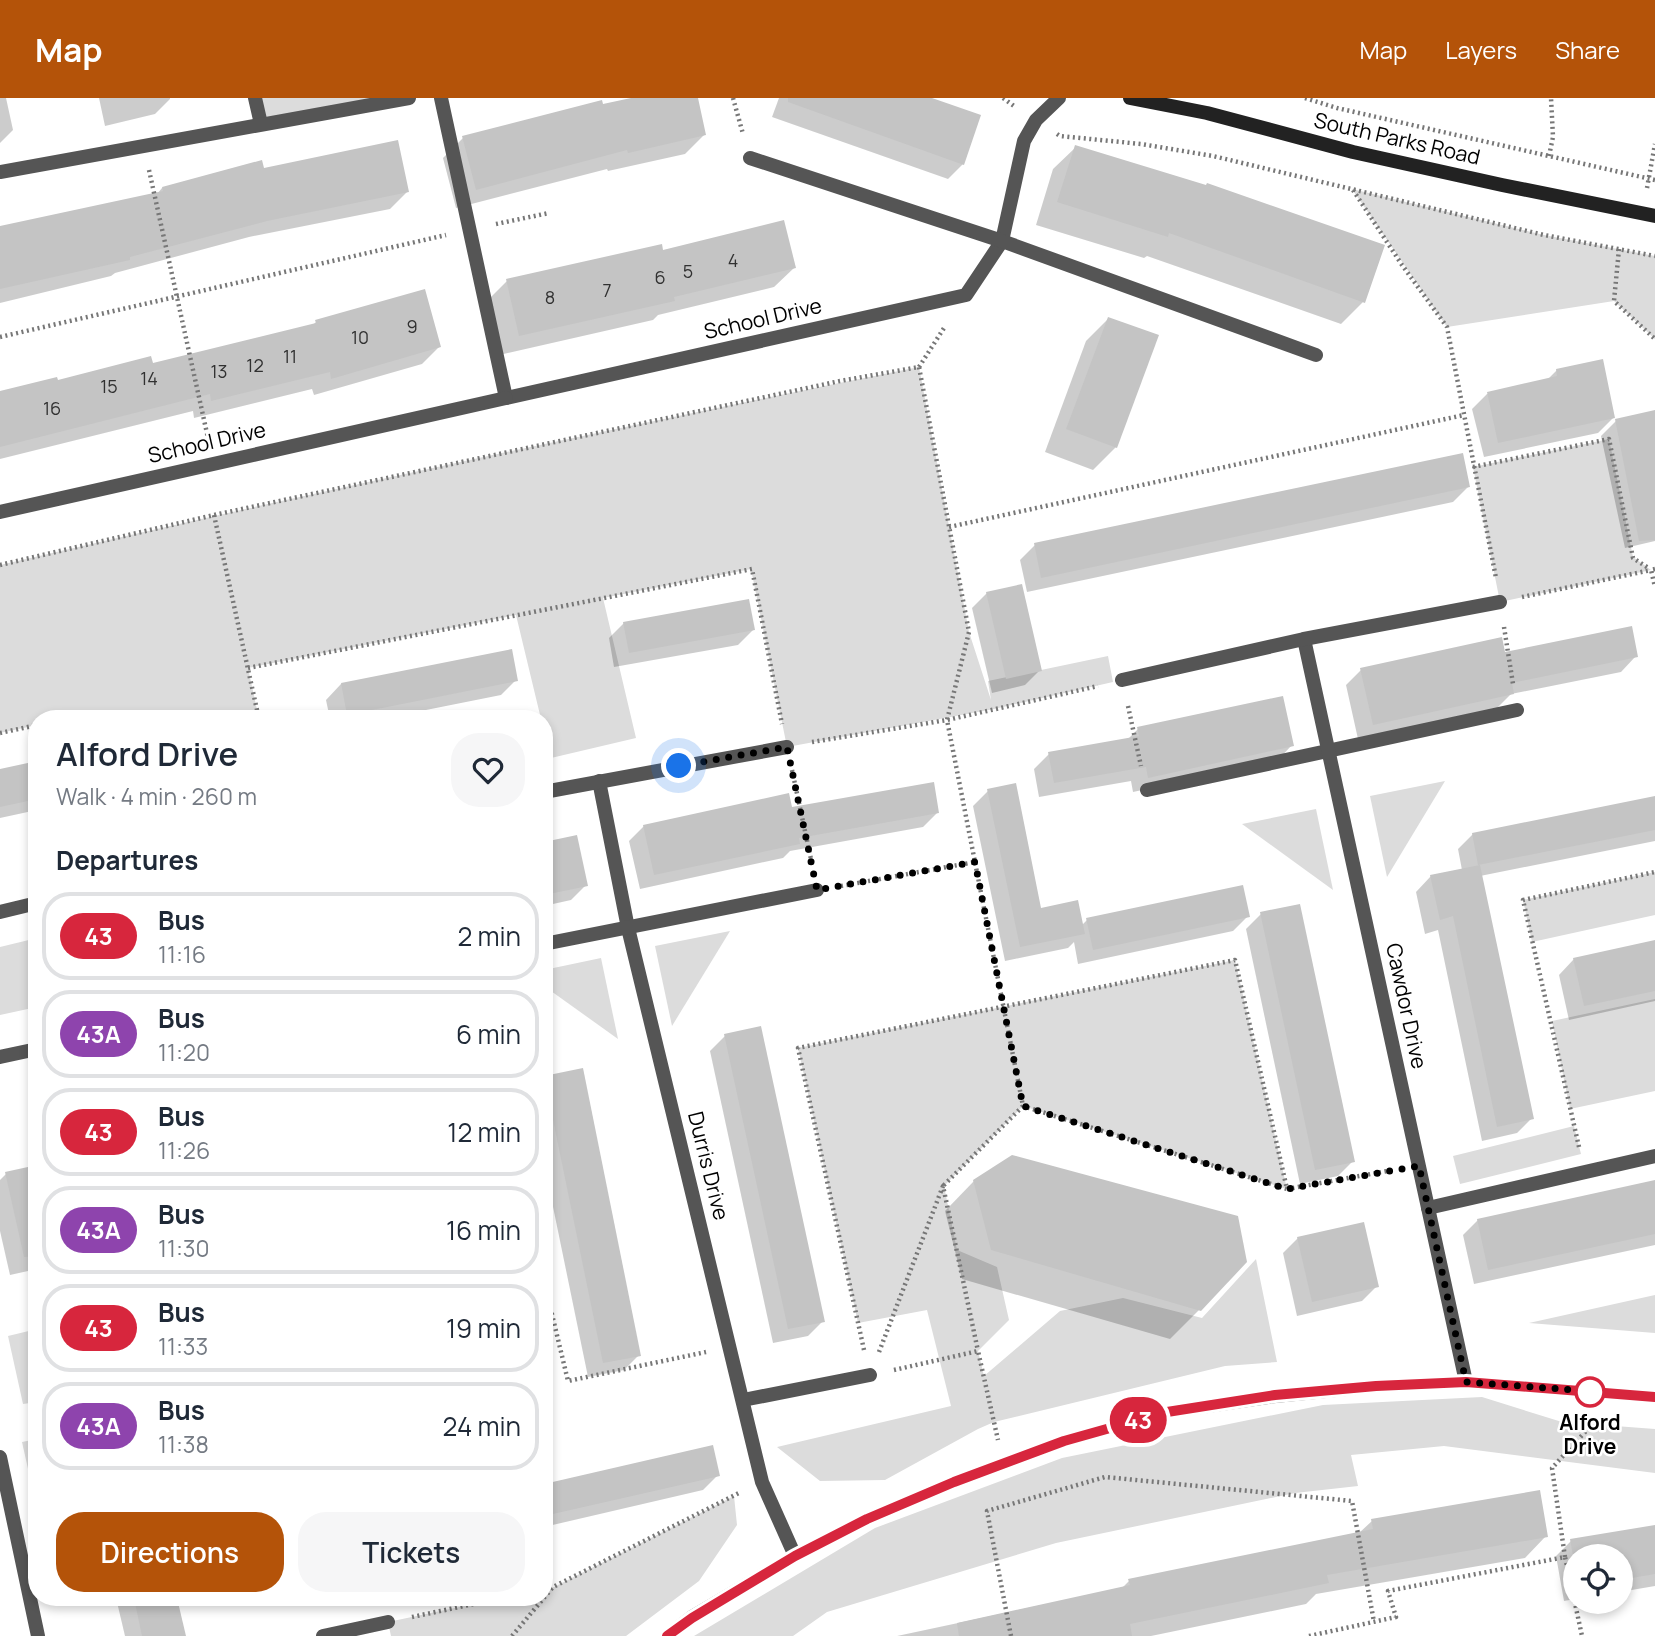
<!DOCTYPE html>
<meta charset="utf-8">
<style>
:root{--surface:#fff;--page:#f6f6f7;--text:#1f2937;--muted:#747a83;--line:#e0e1e3;--accent:#b45309}
body{margin:0;font-family:Manrope,sans-serif;background:var(--page);color:var(--text);height:100vh;display:flex;flex-direction:column;font-size:26px;white-space:nowrap}
*{box-sizing:border-box;margin:0}
p{font-size:23px;color:var(--muted)}
.icon{flex:none;width:38px;height:38px;fill:none;stroke:currentColor;stroke-width:2;stroke-linecap:round;stroke-linejoin:round}
.map{position:relative;flex:1;overflow:hidden}
.panel{position:absolute;left:28px;top:612px;width:525px;height:896px;display:flex;flex-direction:column;background:var(--surface);border-radius:28px;box-shadow:0 4px 10px #0003}
.panel>*{flex:none}
.badge{padding:0 14px;border-radius:23px;font-size:24px;line-height:46px}
.controls{position:absolute;left:1563px;top:1446px;display:grid;gap:14px}
.controls a{display:grid;place-items:center;width:70px;height:70px;border-radius:50%;background:var(--surface);box-shadow:0 4px 10px #0003;font-size:35px}
.you{position:absolute;width:35px;height:35px;margin:-18px;border:5px solid #fff;border-radius:50%;background:#1a73e8;box-shadow:0 0 0 10px #1a73e833}
.map>.badge{position:absolute;translate:-50% -50%;box-shadow:0 0 0 4px #fff}
h2{padding:0 28px;font-size:26px;line-height:63px}
.round{display:grid;place-items:center;flex:none;width:74px;height:74px;border-radius:28px;background:var(--page)}
.headline{display:flex;align-items:center;justify-content:space-between;height:119px;padding:0 28px}
h1{font-size:33px;font-weight:600;line-height:52px}
.primary-button{display:flex;gap:14px;margin-top:auto;padding:14px 28px}
.primary-button a{flex:1;height:80px;border-radius:28px;background:var(--accent);color:#fff;font-size:28px;font-weight:600;line-height:80px;text-align:center}
.primary-button a+a{background:var(--page);color:var(--text)}
ul{padding:0;list-style:none}
li{display:flex;align-items:center;gap:21px;height:88px;margin:0 14px 10px;padding:0 14px;border:4px solid var(--line);border-radius:28px}
li div{flex:1}
li b{display:block;font-size:26px}
li em{font-style:normal}
li .badge{min-width:77px;font-weight:700;text-align:center}
header{display:flex;align-items:center;gap:42px;box-sizing:border-box;height:98px;padding:0 35px;background:var(--accent);color:#fff}
header strong{font-size:33px}
nav{display:flex;gap:38px;margin-inline-start:auto;font-size:24px}
.map>svg:first-child{display:block}
.green{fill:#dcdcdc}
.shadow{fill:#0003}
.building{fill:#c4c4c4}
.lines{fill:none;stroke-linecap:round;stroke-linejoin:round}
.path{stroke:#777;stroke-width:4.5;stroke-dasharray:2 3.5;stroke-linecap:butt}
.lane{stroke:#555;stroke-width:14}
.street{stroke:#555;stroke-width:14}
.secondary{stroke:#222;stroke-width:14}
.line-casing{stroke:#fff;stroke-width:16}
.line{stroke:#d7263d;stroke-width:10}
.walk{stroke:#000;stroke-width:7;stroke-dasharray:0 12.6}
.stop-dot{fill:#fff;stroke:#d7263d;stroke-width:3.5}
.labels{text-anchor:middle;stroke-width:5;stroke-linejoin:round;paint-order:stroke}
.number-label{font-size:18px;fill:#313131}
.street-label{font-size:21px;fill:#000;stroke:#fff}
.stop-label{font-size:21px;font-weight:bold;fill:#000;stroke:#fff}
</style>
<header>
<strong>Map</strong>
<nav><a>Map</a><a>Layers</a><a>Share</a></nav>
</header>
<div class="map">
<svg width="1655" height="1538" viewBox="0 0 1655 1538">
<rect width="100%" height="100%" fill="#fff"/>
<g class="green">
<polygon points="255,0 415,0 261,26"/>
<polygon points="1352,91 1544,137 1655,158 1655,241 1614,203 1447,229"/>
<path d="M919 269 969 534 991 602 988 583 1108 558 1113 584 994 611 787 649 751 471 603 500 636 640 551 660 544 633V621H541L516 517 248 570 259 621H37V627L0 635V467C305 396 612 330 919 269Z"/>
<polygon points="1609,341 1633,459 1651,472 1500,504 1473,369"/>
<polygon points="1445,683 1387,779 1370,698"/>
<polygon points="1316,711 1333,792 1242,726"/>
<polygon points="1655,774 1655,817 1532,844 1523,802"/>
<polygon points="730,833 672,928 655,848"/>
<polygon points="37,840 37,909 0,917 0,849"/>
<polygon points="601,860 618,941 544,888 544,872"/>
<polygon points="1235,862 1287,1091 1023,1008 944,1088 957,1152 997,1169 1009,1222 978,1253 984,1278 1060,1213 1123,1200 1202,1220 1256,1161 1277,1264 1225,1268 994,1324 978,1331 885,1382 820,1383 777,1349 951,1308 927,1212 858,1225 798,950"/>
<polygon points="1655,901 1655,993 1570,1011 1552,923"/>
<polygon points="1574,1028 1581,1056 1460,1086 1453,1058"/>
<polygon points="1655,1197 1655,1235 1529,1225"/>
<polygon points="37,1231 37,1304 23,1306 8,1238"/>
<polygon points="1482,1299 1562,1324 1655,1331 1655,1375 1444,1348 1351,1357 1358,1388 1295,1395 1056,1445 827,1514 793,1538 694,1538 875,1430 1062,1360 1323,1307"/>
<polygon points="37,1341 37,1411 22,1344"/>
<polygon points="734,1398 737,1427 699,1483 626,1538 391,1538 388,1524 502,1500 544,1500 544,1491 554,1489"/>
</g>
<g class="shadow">
<polygon points="0,0 6,0 13,32 0,45"/>
<polygon points="99,0 170,0 170,1 155,16 105,28"/>
<polygon points="638,0 696,0 705,36 685,56 608,73 607,71 456,110 443,60 463,40"/>
<polygon points="779,0 927,0 963,66 948,81 772,19"/>
<polygon points="1076,49 1205,89 1363,204 1341,226 1147,158 1144,160 1036,127 1053,71"/>
<polygon points="263,72 407,94 390,111 249,139 115,175 111,178 0,205 0,130 157,96 162,90"/>
<polygon points="662,154 794,170 774,189 658,217 653,222 499,257 487,203 507,183"/>
<polygon points="1108,221 1116,349 1093,372 1045,354 1086,243"/>
<polygon points="316,224 439,249 422,266 314,297 312,291 194,320 193,313 0,361 0,295 152,267 312,228"/>
<polygon points="1557,272 1613,320 1598,335 1484,359 1472,311 1487,296 1547,282"/>
<polygon points="1655,313 1655,443 1625,450 1601,338 1616,323"/>
<polygon points="1468,389 1453,404 1027,494 1020,462 1035,447"/>
<polygon points="987,495 1040,572 1025,587 992,595 972,510"/>
<polygon points="624,525 753,532 738,547 614,569 609,540"/>
<polygon points="1504,556 1636,558 1621,574 1511,596 1497,610 1358,641 1346,587 1361,572"/>
<polygon points="516,582 501,597 381,621 330,621 326,602 341,586"/>
<polygon points="1138,631 1292,647 1277,663 1133,694 1131,683 1039,699 1034,671 1049,656 1127,642"/>
<polygon points="37,665 37,712 0,720 0,673"/>
<polygon points="988,693 1040,812 1081,828 1087,822 1248,818 1233,833 1078,866 1074,844 1068,850 1005,863 973,708"/>
<polygon points="1655,700 1655,743 1480,778 1532,1020 1517,1035 1482,1043 1438,832 1425,836 1416,794 1431,778 1462,772 1458,751 1473,736"/>
<polygon points="791,711 938,714 923,729 790,753 783,760 640,791 629,743 644,728"/>
<polygon points="544,746 586,787 571,802 544,808"/>
<polygon points="1261,816 1353,1063 1338,1078 1300,1086 1246,831"/>
<polygon points="1655,844 1655,903 1569,922 1559,877 1574,861"/>
<polygon points="725,938 823,1223 808,1238 773,1245 710,953"/>
<polygon points="545,979 639,1257 624,1272 588,1279 544,1065"/>
<polygon points="37,1069 37,1171 10,1177 0,1133 0,1082 6,1076"/>
<polygon points="974,1083 1200,1211 1170,1241 962,1181 945,1113"/>
<polygon points="1655,1084 1655,1147 1474,1186 1463,1137 1478,1122"/>
<polygon points="1298,1140 1377,1188 1362,1203 1297,1218 1283,1155"/>
<polygon points="718,1377 703,1392 544,1429 544,1388"/>
<polygon points="1372,1423 1546,1438 1525,1460 1316,1496 1306,1506 1151,1538 897,1538 1122,1490 1129,1483 1359,1435"/>
<polygon points="1655,1429 1655,1488 1620,1494 1620,1458 1575,1458 1575,1501 1564,1503 1556,1458 1571,1443"/>
<polygon points="116,1500 175,1500 184,1538 125,1538"/>
</g>
<g class="building">
<polygon points="631,0 698,0 706,37 628,55 627,52 476,92 462,38 602,2 603,6"/>
<polygon points="788,0 932,0 981,17 964,67 788,4"/>
<polygon points="398,42 409,94 267,123 130,159 130,162 0,191 0,128 163,93 162,89 262,62 264,70"/>
<polygon points="1075,47 1206,87 1207,85 1385,147 1365,205 1169,135 1168,139 1057,104"/>
<polygon points="784,122 796,170 674,199 675,203 519,238 506,181 662,146 663,152"/>
<polygon points="425,191 441,249 331,281 330,274 211,303 210,296 0,349 0,293 57,279 58,282 151,258 153,265 316,225 315,222"/>
<polygon points="1108,219 1159,237 1117,350 1066,331"/>
<polygon points="1603,261 1615,320 1498,345 1487,294 1557,278 1556,271"/>
<polygon points="1655,312 1655,442 1639,443 1615,321"/>
<polygon points="1463,355 1470,389 1041,480 1034,445"/>
<polygon points="1022,486 1042,573 1006,581 986,494"/>
<polygon points="749,501 755,532 629,555 623,524"/>
<polygon points="1632,528 1638,559 1512,585 1514,596 1373,627 1360,570 1502,539 1505,554"/>
<polygon points="512,551 518,583 347,617 341,585"/>
<polygon points="1283,598 1294,648 1148,680 1146,669 1054,685 1048,654 1139,638 1137,629"/>
<polygon points="37,663 37,701 0,709 0,671"/>
<polygon points="934,684 939,715 799,740 800,746 654,777 643,727 789,695 792,709"/>
<polygon points="1016,685 1041,810 1078,802 1085,836 1020,849 987,691"/>
<polygon points="1655,698 1655,732 1478,767 1472,735"/>
<polygon points="577,737 588,788 544,797 544,744"/>
<polygon points="1480,767 1534,1021 1497,1029 1453,818 1440,822 1430,777"/>
<polygon points="1243,787 1250,819 1093,852 1086,820"/>
<polygon points="1300,806 1355,1064 1315,1072 1260,814"/>
<polygon points="1655,842 1655,893 1584,908 1573,860"/>
<polygon points="761,928 825,1224 788,1231 724,936"/>
<polygon points="583,970 641,1258 603,1265 544,978"/>
<polygon points="1012,1057 1238,1118 1247,1164 1201,1213 991,1152 973,1082"/>
<polygon points="37,1067 37,1158 24,1159 5,1074"/>
<polygon points="1655,1082 1655,1136 1488,1172 1477,1121"/>
<polygon points="1364,1124 1379,1189 1312,1204 1297,1139"/>
<polygon points="713,1347 720,1378 544,1418 544,1386"/>
<polygon points="1540,1392 1548,1439 1327,1477 1329,1485 1130,1526 1132,1538 959,1538 957,1525 1130,1487 1128,1481 1373,1431 1371,1421"/>
<polygon points="1655,1427 1655,1476 1620,1482 1620,1458 1575,1458 1575,1469 1570,1441"/>
<polygon points="134,1500 177,1500 186,1538 142,1538"/>
</g>
<g class="lines">
<g class="path">
<polyline points="733,0 743,36"/>
<polyline points="1003,0 1014,8"/>
<polyline points="1305,0 1337,10 1655,82"/>
<polyline points="1057,36 1060,38 1141,46 1213,58 1544,137 1655,158"/>
<polyline points="1549,58 1553,39 1551,0"/>
<polyline points="149,72 208,340"/>
<polyline points="1647,90 1655,46"/>
<polyline points="1353,92 1402,167 1447,229 1496,480"/>
<polyline points="496,126 549,115"/>
<polyline points="1619,151 1614,203 1655,241"/>
<polyline points="0,239 446,137"/>
<polyline points="919,269 944,230"/>
<polyline points="1473,369 1609,341 1633,460 1650,471"/>
<polyline points="214,417 259,621"/>
<polyline points="949,429 1464,317"/>
<polyline points="0,467 214,417 840,283 919,269 969,534 947,622 1023,1008 943,1088"/>
<polyline points="1655,471 1651,472 1655,489"/>
<polyline points="1522,499 1651,472"/>
<polyline points="1504,529 1513,586"/>
<polyline points="248,570 752,471 782,626"/>
<polyline points="1128,608 1141,668"/>
<polyline points="0,635 37,627"/>
<polyline points="812,644 947,622 1098,588"/>
<polyline points="792,672 812,766"/>
<polyline points="841,788 975,764"/>
<polyline points="1579,1049 1523,802 1655,774"/>
<polyline points="1287,1091 1393,1072"/>
<polyline points="544,1183 568,1283 706,1254"/>
<polyline points="864,1252 798,950 1235,862 1287,1091 1023,1008"/>
<polyline points="879,1254 943,1088 978,1253"/>
<polyline points="894,1272 978,1253 998,1342"/>
<polyline points="1565,1459 1552,1370 1587,1332"/>
<polyline points="412,1519 502,1500"/>
<polyline points="512,1538 553,1489 739,1395"/>
<polyline points="1011,1538 987,1413 1105,1379 1352,1403 1374,1524"/>
<polyline points="1309,1538 1396,1519 1388,1493 1565,1459 1582,1538"/>
</g>
<g class="lane">
<polyline points="1147,692 1517,612"/>
<polyline points="0,959 37,951"/>
<polyline points="743,1302 870,1277"/>
<polyline points="323,1538 388,1524"/>
</g>
<g class="street">
<polyline points="255,0 261,26"/>
<polyline points="441,0 506,300 966,197 1002,143 1024,43 1036,22 1059,0"/>
<polyline points="750,60 1002,143 1316,257"/>
<polyline points="0,74 409,0"/>
<polyline points="0,414 506,300"/>
<polyline points="1304,541 1466,1284"/>
<polyline points="1122,582 1304,541 1500,504"/>
<polyline points="599,683 628,830 762,1384 795,1458"/>
<polyline points="544,694 787,649"/>
<polyline points="0,814 37,805"/>
<polyline points="544,846 817,792"/>
<polyline points="1428,1110 1655,1058"/>
<polyline points="0,1359 38,1538"/>
<polyline points="667,1538 692,1519 795,1458 867,1421 954,1384 1064,1343 1167,1314 1275,1298 1376,1288 1466,1284 1655,1299"/>
</g>
<polyline class="secondary" points="1130,0 1207,15 1353,54 1502,87 1655,118"/>
</g>
<g class="lines">
<g class="line-casing">
<polyline id="line" points="667,1538 692,1520 795,1458 867,1421 954,1384 1064,1343 1167,1314 1275,1297 1376,1288 1466,1284 1655,1299"/>
</g>
<use href="#line" class="line"/>
<polyline class="walk" points="679,668 787,649 817,792 975,764 1023,1008 1287,1091 1419,1068 1466,1284 1601,1294 1590,1294"/>
</g>
<circle class="stop-dot" cx="1590" cy="1294" r="14"/>
<g class="labels">
<g class="number-label">
<text x="733" y="169">4</text>
<text x="688" y="180">5</text>
<text x="660" y="186">6</text>
<text x="607" y="199">7</text>
<text x="550" y="206">8</text>
<text x="412" y="235">9</text>
<text x="360" y="246">10</text>
<text x="290" y="265">11</text>
<text x="255" y="274">12</text>
<text x="219" y="280">13</text>
<text x="149" y="287">14</text>
<text x="109" y="295">15</text>
<text x="52" y="317">16</text>
</g>
<g class="street-label">
<text transform="translate(1397 41) rotate(13)" y="7">South Parks Road</text>
<text transform="translate(763 221) rotate(-13)" y="7">School Drive</text>
<text transform="translate(207 345) rotate(-13)" y="7">School Drive</text>
<text transform="translate(1406 908) rotate(78)" y="7">Cawdor Drive</text>
<text transform="translate(708 1068) rotate(76)" y="7">Durris Drive</text>
</g>
<g class="stop-label">
<text x="1590" y="1332">Alford<tspan x="1590" dy="24">Drive</tspan></text>
</g>
</g>
</svg>
<div class="controls">
<a><svg class="icon" aria-label="locate" viewBox="0 0 24 24"><circle cx="12" cy="12" r="6"/><path d="M12 2v4M12 18v4M2 12h4M18 12h4"/></svg></a>
</div>
<div class="you" style="left:679px;top:668px"></div>
<b class="badge" style="left:1138px;top:1322px;background:#d7263d;color:#fff">43</b>
<section class="panel">
<div class="headline"><div><h1>Alford Drive</h1><p>Walk · 4 min · 260 m</p></div><a class="round"><svg class="icon" aria-label="heart" viewBox="0 0 24 24"><path d="M12 20l-8-8c-3-5 5-10 8-4 3-6 11-1 8 4z"/></svg></a></div>
<h2>Departures</h2>
<ul>
<li><span class="badge" style="background:#d7263d;color:#fff">43</span><div><b>Bus</b><p>11:16</p></div><em>2 min</em></li>
<li><span class="badge" style="background:#8e44ad;color:#fff">43A</span><div><b>Bus</b><p>11:20</p></div><em>6 min</em></li>
<li><span class="badge" style="background:#d7263d;color:#fff">43</span><div><b>Bus</b><p>11:26</p></div><em>12 min</em></li>
<li><span class="badge" style="background:#8e44ad;color:#fff">43A</span><div><b>Bus</b><p>11:30</p></div><em>16 min</em></li>
<li><span class="badge" style="background:#d7263d;color:#fff">43</span><div><b>Bus</b><p>11:33</p></div><em>19 min</em></li>
<li><span class="badge" style="background:#8e44ad;color:#fff">43A</span><div><b>Bus</b><p>11:38</p></div><em>24 min</em></li>
</ul>
<div class="primary-button"><a>Directions</a><a>Tickets</a></div>
</section>
</div>
